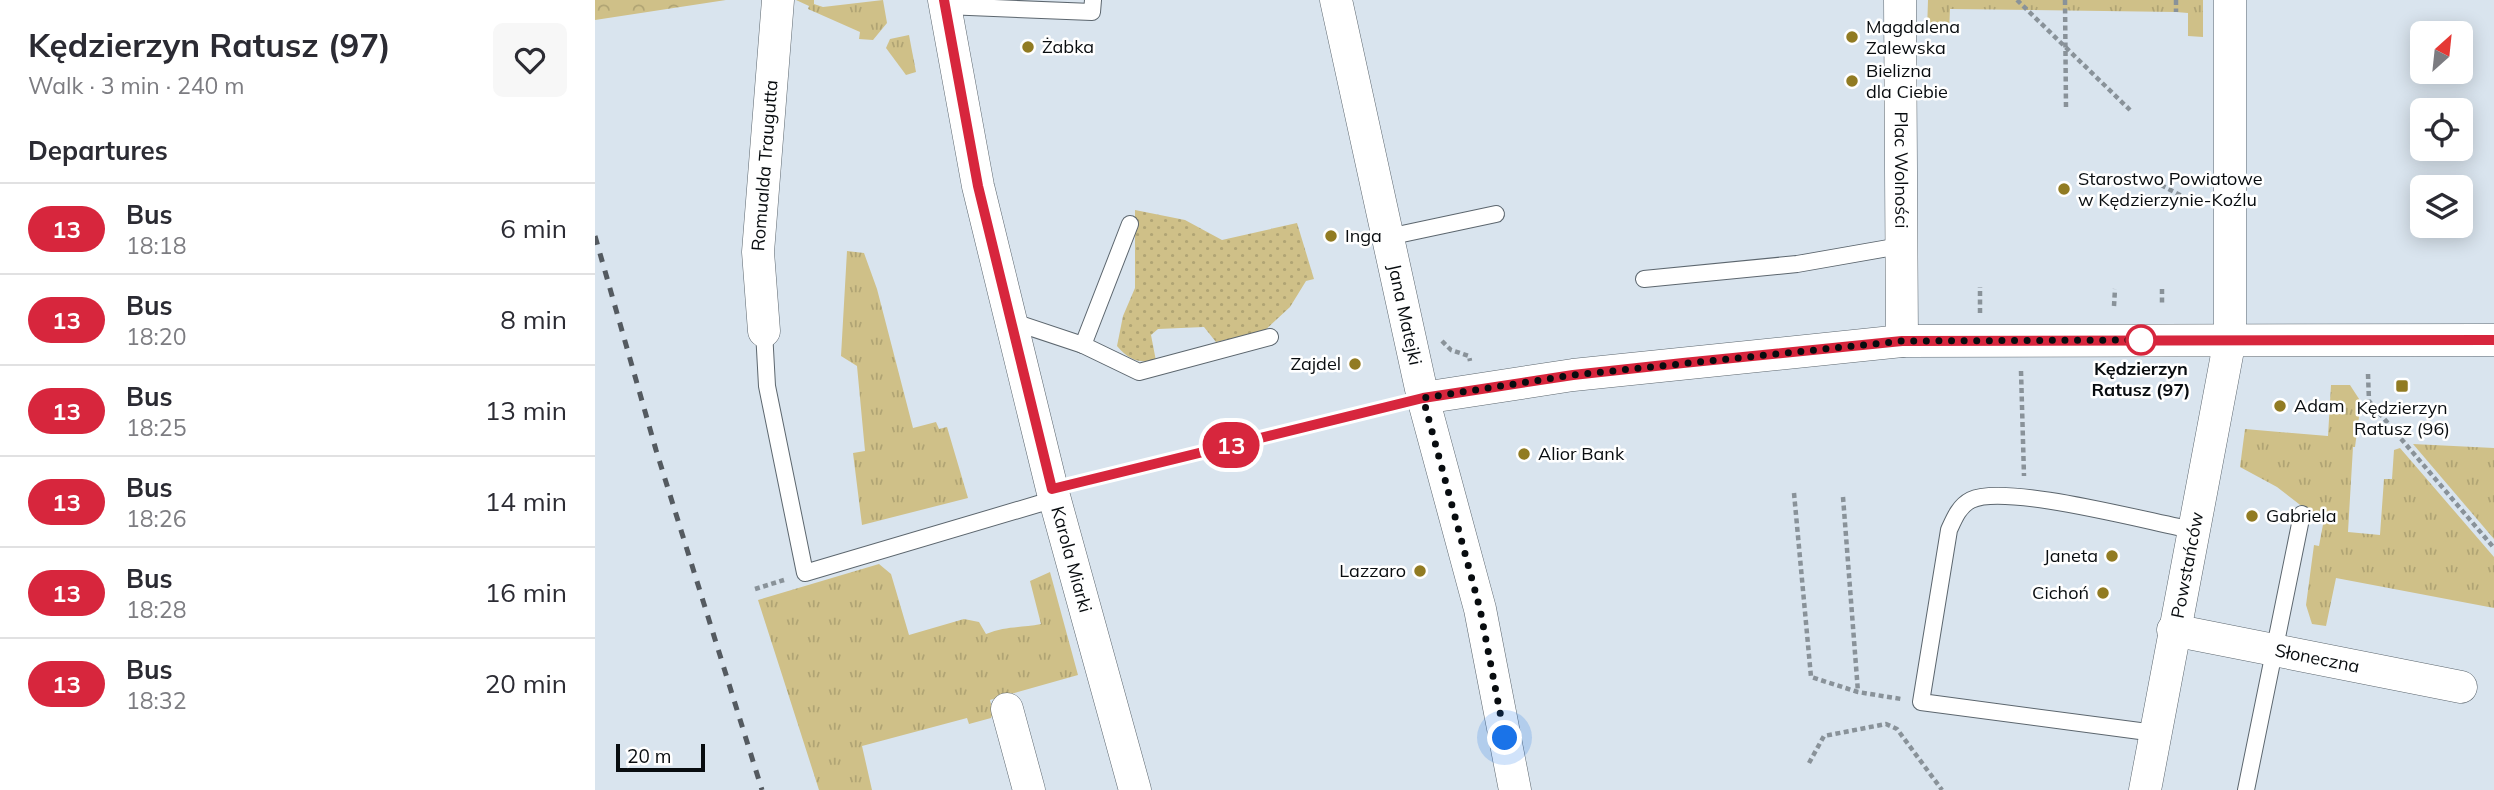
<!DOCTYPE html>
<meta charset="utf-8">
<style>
:root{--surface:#fff;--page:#f7f7f7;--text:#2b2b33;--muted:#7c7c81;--line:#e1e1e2}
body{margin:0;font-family:Mulish,sans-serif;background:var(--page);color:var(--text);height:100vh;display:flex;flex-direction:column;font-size:26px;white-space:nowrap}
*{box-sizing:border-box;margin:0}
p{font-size:23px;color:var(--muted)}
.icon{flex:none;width:38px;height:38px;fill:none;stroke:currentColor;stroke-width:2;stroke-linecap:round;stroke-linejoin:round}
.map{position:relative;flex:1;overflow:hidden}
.side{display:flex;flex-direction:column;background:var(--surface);width:595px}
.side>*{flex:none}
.badge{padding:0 14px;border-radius:23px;font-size:24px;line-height:46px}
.needle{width:46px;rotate:27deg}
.fabs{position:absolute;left:1815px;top:21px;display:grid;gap:14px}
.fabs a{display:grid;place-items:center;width:63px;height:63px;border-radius:10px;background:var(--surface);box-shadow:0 4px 18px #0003;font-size:35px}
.scale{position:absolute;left:21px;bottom:18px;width:89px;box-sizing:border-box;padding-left:7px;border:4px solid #080c0f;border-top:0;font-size:19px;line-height:24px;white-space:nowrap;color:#080c0f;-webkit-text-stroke:5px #fff;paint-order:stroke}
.you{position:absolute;width:35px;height:35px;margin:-18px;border:5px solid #fff;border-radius:50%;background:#1a73e8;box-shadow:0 0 0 10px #1a73e833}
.map>.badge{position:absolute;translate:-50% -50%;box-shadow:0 0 0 4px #fff}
h2{padding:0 28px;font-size:26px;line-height:63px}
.round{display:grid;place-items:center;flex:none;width:74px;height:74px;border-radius:10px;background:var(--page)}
.head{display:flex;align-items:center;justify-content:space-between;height:119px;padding:0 28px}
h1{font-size:33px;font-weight:700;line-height:52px}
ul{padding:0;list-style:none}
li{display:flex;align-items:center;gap:21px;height:91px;padding:0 28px;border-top:2px solid var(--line)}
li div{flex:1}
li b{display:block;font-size:26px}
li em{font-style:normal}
li .badge{min-width:77px;font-weight:700;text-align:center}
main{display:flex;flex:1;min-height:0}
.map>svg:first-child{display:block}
.grass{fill:url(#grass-tufts)}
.park{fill:url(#park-crowns)}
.garden{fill:url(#garden-dots)}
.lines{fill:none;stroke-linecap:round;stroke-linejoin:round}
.lane-casing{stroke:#5c666e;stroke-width:18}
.street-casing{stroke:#5c666e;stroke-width:33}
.path{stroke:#899299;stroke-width:4.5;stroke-dasharray:5 3.5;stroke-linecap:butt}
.lane{stroke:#fff;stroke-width:16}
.street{stroke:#fff;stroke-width:32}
.rail{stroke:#545a60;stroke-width:5;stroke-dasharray:9 9;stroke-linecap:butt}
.line-casing{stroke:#fff;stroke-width:16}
.line{stroke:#d7263d;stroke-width:10}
.walk{stroke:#080c0f;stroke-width:7;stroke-dasharray:0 12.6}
.poi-dot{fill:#917b22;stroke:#fff;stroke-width:2.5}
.stop-dot{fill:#fff;stroke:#d7263d;stroke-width:3.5}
.labels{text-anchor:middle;stroke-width:5;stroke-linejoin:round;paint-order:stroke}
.poi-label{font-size:18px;fill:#080c0f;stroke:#fff;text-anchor:start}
.street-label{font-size:18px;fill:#080c0f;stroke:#fff}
.stop-label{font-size:18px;font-weight:bold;fill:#080c0f;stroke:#fff}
</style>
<main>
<section class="side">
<div class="head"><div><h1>Kędzierzyn Ratusz (97)</h1><p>Walk · 3 min · 240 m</p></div><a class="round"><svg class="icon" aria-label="heart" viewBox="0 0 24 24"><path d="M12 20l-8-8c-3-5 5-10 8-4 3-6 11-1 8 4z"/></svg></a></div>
<h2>Departures</h2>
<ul>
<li><span class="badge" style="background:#d7263d;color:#fff">13</span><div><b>Bus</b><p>18:18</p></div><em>6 min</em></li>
<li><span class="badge" style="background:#d7263d;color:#fff">13</span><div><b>Bus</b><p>18:20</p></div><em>8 min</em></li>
<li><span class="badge" style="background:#d7263d;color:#fff">13</span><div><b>Bus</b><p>18:25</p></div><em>13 min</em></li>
<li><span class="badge" style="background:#d7263d;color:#fff">13</span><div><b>Bus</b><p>18:26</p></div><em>14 min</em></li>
<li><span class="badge" style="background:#d7263d;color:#fff">13</span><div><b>Bus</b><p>18:28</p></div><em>16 min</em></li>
<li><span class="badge" style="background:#d7263d;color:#fff">13</span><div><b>Bus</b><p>18:32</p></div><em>20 min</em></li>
</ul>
</section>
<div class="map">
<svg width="1899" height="790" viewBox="0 0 1899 790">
<defs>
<pattern id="grass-tufts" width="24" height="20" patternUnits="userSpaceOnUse" patternTransform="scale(1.75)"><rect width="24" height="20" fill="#cfc088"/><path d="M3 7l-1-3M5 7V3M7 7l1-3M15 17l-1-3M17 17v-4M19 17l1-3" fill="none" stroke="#b0a474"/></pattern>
<pattern id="park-crowns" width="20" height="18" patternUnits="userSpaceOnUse" patternTransform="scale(1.75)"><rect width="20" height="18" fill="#cfc088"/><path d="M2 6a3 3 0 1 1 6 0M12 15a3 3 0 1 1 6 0" fill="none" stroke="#b0a474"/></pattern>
<pattern id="garden-dots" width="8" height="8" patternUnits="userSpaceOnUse" patternTransform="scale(1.75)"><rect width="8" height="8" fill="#cfc088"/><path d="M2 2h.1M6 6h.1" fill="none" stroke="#b0a474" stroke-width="1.8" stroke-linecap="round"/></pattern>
</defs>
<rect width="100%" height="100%" fill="#d9e4ee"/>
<g class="grass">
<polygon points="201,0 219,0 219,4 228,7 288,0 292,23 278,40 264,39 265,32 213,9 214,6"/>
<polygon points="1333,0 1608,0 1608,37 1593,36 1593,13 1581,12 1355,9 1354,32 1332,31"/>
<polygon points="314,35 321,72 311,75 291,48 295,39"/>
<polygon points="252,251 269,253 282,289 318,428 341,422 344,429 352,427 373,498 267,525 258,453 270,451 262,366 246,356"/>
<polygon points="1736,385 1755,385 1766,402 1760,447 1758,447 1753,532 1785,535 1789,479 1797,479 1799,450 1805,448 1899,557 1899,608 1741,578 1731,626 1717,624 1711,605 1719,545 1724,546 1730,514 1713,511 1682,487 1645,467 1650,429 1733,436"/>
<polygon points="1818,444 1899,448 1899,539"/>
<path d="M284 564 296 574 314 635 369 619 384 622 391 634C411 626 426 628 446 624L435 581 455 572 483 675 395 700 398 713 396 718 374 724 372 718 267 746 277 790H224L163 600Z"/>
</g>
<polygon class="park" points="0,0 131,0 0,20"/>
<path class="garden" d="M540 210 590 220 627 240 702 223 719 279 711 281 695 307 668 332 621 342 609 327 563 329 556 335 561 361C543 363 534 360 522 346L528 316 540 288Z"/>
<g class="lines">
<g class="lane-casing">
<g id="lane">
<polyline points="350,6 497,12 498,0"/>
<polyline points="793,237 901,214"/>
<polyline points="1049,279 1202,264 1305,246"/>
<polyline points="416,321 488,345 544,372 675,337"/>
<polyline points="169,331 172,386 210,573 460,499"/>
<polyline points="488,345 535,224"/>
<path d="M1560 733 1326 702 1354 530C1359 519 1364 506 1376 500 1410 483 1554 522 1598 530"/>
<polyline points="1651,790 1707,514"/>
</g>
</g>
<g class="street-casing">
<g id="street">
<path id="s1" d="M349 0 383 186 457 489 540 790"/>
<path id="s2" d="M741 0 828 398 885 609 920 790"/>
<path id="s3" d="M1305 0 1307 341"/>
<path id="s4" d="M169 331 163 252 183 0"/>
<polyline points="828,398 978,375 1307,341 1899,340"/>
<path id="s5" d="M1578 630 1866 687"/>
<polyline points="412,709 434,790"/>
<path id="s6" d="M1550 790 1635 339V0"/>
</g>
</g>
<g class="path">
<polyline points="1422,0 1535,110"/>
<polyline points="1470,0 1471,109"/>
<polyline points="1581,0 1581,12"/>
<polyline points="1566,185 1606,206"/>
<polyline points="1567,289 1567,306"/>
<polyline points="1519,306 1520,289"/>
<polyline points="1385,313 1385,287"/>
<polyline points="847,341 856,350 874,356 875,361"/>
<polyline points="1426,371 1429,476"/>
<polyline points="1773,374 1774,401 1899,548"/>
<polyline points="1199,493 1216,677 1263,692 1306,699"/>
<polyline points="1248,497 1263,692"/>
<polyline points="160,589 189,580"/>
<polyline points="1214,763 1229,736 1291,724 1302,729 1347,790"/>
</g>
<use href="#lane" class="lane"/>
<use href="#street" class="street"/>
<polyline class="rail" points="0,236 61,450 167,790"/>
</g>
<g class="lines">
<g class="line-casing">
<polyline id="line" points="349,0 383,186 457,489 828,398 978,375 1088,363 1307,341 1899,340"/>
</g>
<use href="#line" class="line"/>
<polyline class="walk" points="910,738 885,609 828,398 978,375 1307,341 1546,340"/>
</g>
<g class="poi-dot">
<circle cx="1257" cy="37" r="7"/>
<circle cx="433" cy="47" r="7"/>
<circle cx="1257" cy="81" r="7"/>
<circle cx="1469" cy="189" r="7"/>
<circle cx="736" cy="236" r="7"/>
<circle cx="760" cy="364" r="7"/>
<rect x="1800" y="379" width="14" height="14" rx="3.5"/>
<circle cx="1685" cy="406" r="7"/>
<circle cx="929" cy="454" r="7"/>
<circle cx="1657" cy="516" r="7"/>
<circle cx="1517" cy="556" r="7"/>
<circle cx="825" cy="571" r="7"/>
<circle cx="1508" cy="593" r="7"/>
</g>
<circle class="stop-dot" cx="1546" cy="340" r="14"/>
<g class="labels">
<g class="poi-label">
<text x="1271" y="33">Magdalena<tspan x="1271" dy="21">Zalewska</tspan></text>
<text x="447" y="53">Żabka</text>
<text x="1271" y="77">Bielizna<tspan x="1271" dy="21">dla Ciebie</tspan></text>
<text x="1483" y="185">Starostwo Powiatowe<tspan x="1483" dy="21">w Kędzierzynie-Koźlu</tspan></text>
<text x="750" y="242">Inga</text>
<text x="746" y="370" text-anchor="end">Zajdel</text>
<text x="1699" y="412">Adam</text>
<text x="1807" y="414" text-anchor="middle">Kędzierzyn<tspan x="1807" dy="21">Ratusz (96)</tspan></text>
<text x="943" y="460">Alior Bank</text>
<text x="1671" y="522">Gabriela</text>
<text x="1503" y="562" text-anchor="end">Janeta</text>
<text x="811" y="577" text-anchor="end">Lazzaro</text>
<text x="1494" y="599" text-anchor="end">Cichoń</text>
</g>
<g class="street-label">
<text dy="6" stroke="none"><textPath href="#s4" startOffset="166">Romualda Traugutta</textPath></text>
<text dy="6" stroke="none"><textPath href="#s3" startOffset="170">Plac Wolności</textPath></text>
<text dy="6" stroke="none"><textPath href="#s2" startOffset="322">Jana Matejki</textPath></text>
<text dy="6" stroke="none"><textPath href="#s1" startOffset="574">Karola Miarki</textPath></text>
<text dy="6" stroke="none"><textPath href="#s6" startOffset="229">Powstańców</textPath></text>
<text dy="6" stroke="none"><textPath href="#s5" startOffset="147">Słoneczna</textPath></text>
</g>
<g class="stop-label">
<text x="1546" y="375">Kędzierzyn<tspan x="1546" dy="21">Ratusz (97)</tspan></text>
</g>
</g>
</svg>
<div class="fabs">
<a><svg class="needle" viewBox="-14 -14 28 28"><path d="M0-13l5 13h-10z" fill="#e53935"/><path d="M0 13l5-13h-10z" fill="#7c7c81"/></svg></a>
<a><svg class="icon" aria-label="locate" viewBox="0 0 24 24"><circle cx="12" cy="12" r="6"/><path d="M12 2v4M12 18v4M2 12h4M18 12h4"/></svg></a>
<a><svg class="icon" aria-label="layers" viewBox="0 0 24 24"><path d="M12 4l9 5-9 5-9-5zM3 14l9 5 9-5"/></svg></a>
</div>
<div class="scale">20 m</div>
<div class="you" style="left:910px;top:738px"></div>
<b class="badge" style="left:636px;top:445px;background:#d7263d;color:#fff">13</b>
</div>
</main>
